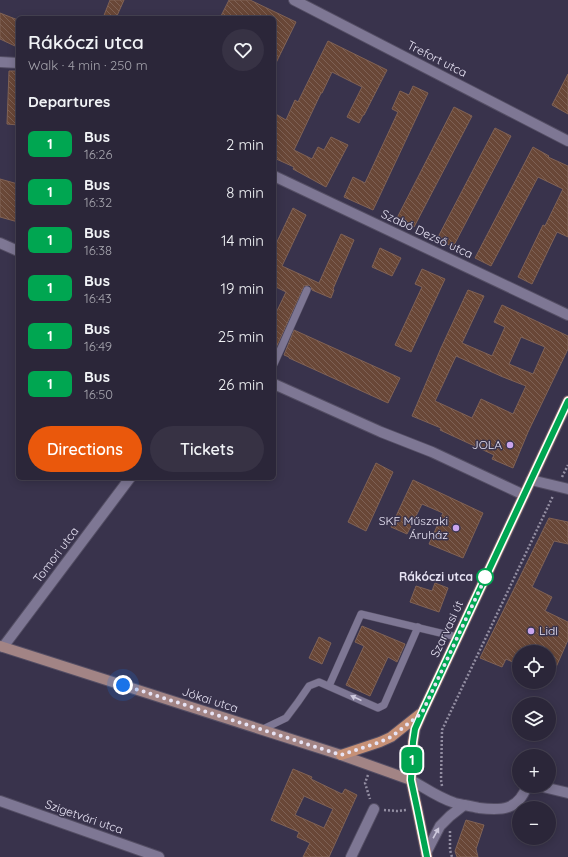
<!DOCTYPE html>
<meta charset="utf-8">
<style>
:root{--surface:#2b2639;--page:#373244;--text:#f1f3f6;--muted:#a6a5ae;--line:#474353;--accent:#ea580c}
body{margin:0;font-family:Quicksand,sans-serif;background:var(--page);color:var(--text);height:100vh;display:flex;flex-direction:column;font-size:15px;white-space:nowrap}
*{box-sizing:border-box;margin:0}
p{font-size:13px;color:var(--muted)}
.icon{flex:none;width:22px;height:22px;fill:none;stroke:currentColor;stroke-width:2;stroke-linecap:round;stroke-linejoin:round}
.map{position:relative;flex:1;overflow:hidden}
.drawer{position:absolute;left:16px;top:16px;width:260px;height:464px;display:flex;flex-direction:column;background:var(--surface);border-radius:6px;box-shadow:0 2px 10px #0003,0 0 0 1px var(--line)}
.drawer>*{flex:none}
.badge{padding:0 8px;border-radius:6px;font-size:14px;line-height:26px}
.tools{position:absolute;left:512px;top:645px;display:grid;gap:8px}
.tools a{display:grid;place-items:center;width:44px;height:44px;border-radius:50%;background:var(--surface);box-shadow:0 2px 10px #0003,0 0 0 1px var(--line);font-size:20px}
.you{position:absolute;width:20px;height:20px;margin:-10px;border:3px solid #fff;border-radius:50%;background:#1a73e8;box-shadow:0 0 0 6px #1a73e833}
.map>.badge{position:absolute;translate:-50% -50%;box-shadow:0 0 0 2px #fff}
h2{padding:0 12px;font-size:15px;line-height:36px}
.round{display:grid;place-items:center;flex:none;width:42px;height:42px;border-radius:21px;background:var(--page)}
.head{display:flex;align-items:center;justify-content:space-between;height:68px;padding:0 12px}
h1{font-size:19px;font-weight:600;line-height:30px}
.primary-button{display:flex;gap:8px;margin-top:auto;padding:8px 12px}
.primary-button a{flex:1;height:46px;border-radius:24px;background:var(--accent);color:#fff;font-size:16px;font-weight:600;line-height:46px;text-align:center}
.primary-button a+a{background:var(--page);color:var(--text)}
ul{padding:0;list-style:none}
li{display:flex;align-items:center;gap:12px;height:48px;padding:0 12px}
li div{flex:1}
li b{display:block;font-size:15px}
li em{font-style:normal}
li .badge{min-width:44px;font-weight:700;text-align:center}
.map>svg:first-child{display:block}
.building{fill:url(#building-back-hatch);stroke:#806255;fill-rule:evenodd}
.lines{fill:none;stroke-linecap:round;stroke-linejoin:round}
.lane-casing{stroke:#544e64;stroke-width:8}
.street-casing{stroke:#544e64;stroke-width:12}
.secondary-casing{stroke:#544e64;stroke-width:12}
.primary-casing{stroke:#544e64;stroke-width:12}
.path{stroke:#938ea2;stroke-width:2.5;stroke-dasharray:2 2;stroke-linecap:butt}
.lane{stroke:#7e7794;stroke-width:7}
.street{stroke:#7e7794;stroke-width:10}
.secondary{stroke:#a28485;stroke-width:10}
.primary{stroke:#c69076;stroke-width:10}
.oneway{fill:#cdc8dc}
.line-casing{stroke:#fff;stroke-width:9}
.line{stroke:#00a651;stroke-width:6}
.walk{stroke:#e7e3f4;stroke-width:4;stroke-dasharray:0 7.2}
.poi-dot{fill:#c9a5ee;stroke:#39334c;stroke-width:1.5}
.stop-dot{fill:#fff;stroke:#00a651;stroke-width:2}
.labels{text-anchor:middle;stroke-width:3;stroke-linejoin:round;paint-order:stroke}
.street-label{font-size:12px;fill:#e7e3f4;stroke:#39334c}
.poi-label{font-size:12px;fill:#e7e3f4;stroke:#39334c;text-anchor:end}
.stop-label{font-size:12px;font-weight:bold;fill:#e7e3f4;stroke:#39334c;text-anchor:end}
</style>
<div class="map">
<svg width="568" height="857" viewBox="0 0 568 857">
<defs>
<pattern id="building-back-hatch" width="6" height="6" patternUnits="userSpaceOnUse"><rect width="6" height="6" fill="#694737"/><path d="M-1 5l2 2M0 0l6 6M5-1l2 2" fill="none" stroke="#7e6155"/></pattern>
</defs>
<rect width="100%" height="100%" fill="#39334c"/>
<g class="building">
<polygon points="110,0 124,0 116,18 103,18"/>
<polygon points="229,0 250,0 296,22 274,67 274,18 220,18"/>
<polygon points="0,13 18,20 18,39 15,46 0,39"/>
<polygon points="328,41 387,70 364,115 363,115 359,123 347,117 362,87 332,72 322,93 321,93 294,150 312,159 318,147 324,150 331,137 348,145 326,187 293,169 294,167 274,158 274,113 286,120 295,100 298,102"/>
<polygon points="9,71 18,71 18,125 7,124"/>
<polygon points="568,74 568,114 552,105"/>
<polygon points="413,86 428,93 373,210 344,197 353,177 365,183 398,112 392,109 400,91 409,95"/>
<polygon points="454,107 472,116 414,227 397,218"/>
<polygon points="495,128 511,136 453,247 437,239"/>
<polygon points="533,147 549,156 548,157 568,166 568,237 557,232 532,284 518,277 543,225 545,226 563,189 538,177 491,266 475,258"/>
<polygon points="0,179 18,184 18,222 0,217"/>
<polygon points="293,208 306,215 282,266 319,283 341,234 354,240 333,289 334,290 331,298 312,290 311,287 309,285 304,286 275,350 274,317 286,292 274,286 274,248"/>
<polygon points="380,248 401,258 392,276 372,267"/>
<polygon points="422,269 445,279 411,352 395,345 422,287 415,284"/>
<path d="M468 290 484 296 462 343 492 356 505 327 494 322 502 305 568 336V349L528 432 513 468 492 459 494 455 440 430 441 428 412 416 441 348ZM521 337 545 347 533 374 509 364ZM456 356 503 377 526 386 513 414 481 399 472 418 435 401Z"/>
<polygon points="294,330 400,378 388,403 289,358 289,357 284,355"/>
<polygon points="376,463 393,472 366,531 348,522"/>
<polygon points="413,480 483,513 463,558 429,544 443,513 422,504 407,534 391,527"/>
<polygon points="549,518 568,522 568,544 554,541 532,587 552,597 545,611 568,622 568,640 549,683 549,652 519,652 519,665 506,659 502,667 480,658"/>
<polygon points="435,583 448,588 439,612 410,602 416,586 432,591"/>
<polygon points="362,626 405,644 397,662 388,657 370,696 346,685 364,646 355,642"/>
<polygon points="319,637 331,643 322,664 309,658"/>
<path d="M293 769 312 777 311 779 342 794 345 789 357 795 329 857H303L310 843 297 837 299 832 271 820ZM304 796 333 809 324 828 295 815Z"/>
<polygon points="466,820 484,825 476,849 478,857 457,857 455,851"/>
</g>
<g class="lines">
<g class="lane-casing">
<g id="lane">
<polyline points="274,364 307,290"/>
<polyline points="329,686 361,614 457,637"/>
<polyline points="261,730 286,718 298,702 309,686 319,682 378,708 384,705 418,627"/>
</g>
</g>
<g class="street-casing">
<g id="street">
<polyline points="294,0 568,141"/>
<polyline points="0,62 18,63"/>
<polyline points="274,176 568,315"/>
<polyline points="0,243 18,251"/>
<polyline points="274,384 381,432 432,452 524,495"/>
<polyline points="531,480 568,489"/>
<polyline points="3,647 130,478"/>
<path d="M411 780C425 788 439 798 455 803 463 805 471 806 479 808 502 811 518 810 527 786"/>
<polyline points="539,786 568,793"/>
<polyline points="0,801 159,857"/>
<polyline points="426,853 440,826 450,816 464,805"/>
<polyline points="351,857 374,809"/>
</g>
</g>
<g class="secondary-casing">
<polyline id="secondary" points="0,646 341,755 411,780"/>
</g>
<g class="primary-casing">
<g id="primary">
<polyline points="341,755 380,742 391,737 420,714"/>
<polyline points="427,857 417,808 411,780 413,742 415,729 422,713 568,401"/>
</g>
</g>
<g class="path">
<polyline points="562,477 568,465"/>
<polyline points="368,775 365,783 370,799"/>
<polyline points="442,786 441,780 442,730 553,496"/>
<polyline points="384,810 397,811 407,810"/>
<polyline points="450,831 450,850 452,857"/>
</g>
<use href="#lane" class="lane"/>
<use href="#street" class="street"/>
<use href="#secondary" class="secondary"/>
<use href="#primary" class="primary"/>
</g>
<defs><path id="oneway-solid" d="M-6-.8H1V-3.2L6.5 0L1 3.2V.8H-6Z"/></defs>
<g class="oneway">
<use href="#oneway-solid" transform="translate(356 698) rotate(-156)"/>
<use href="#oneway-solid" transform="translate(436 833) rotate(-61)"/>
</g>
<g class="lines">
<g class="line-casing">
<polyline id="line" points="427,857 417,808 411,780 413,742 415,729 422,713 568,401"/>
</g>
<use href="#line" class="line"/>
<polyline class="walk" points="123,685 341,755 380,742 391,737 422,713 487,574 485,577"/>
</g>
<g class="poi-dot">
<circle cx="510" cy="445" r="4"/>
<circle cx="456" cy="528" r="4"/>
<circle cx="531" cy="631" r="4"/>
</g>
<circle class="stop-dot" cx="485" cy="577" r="8"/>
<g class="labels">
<g class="street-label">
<text transform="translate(437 59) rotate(27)" y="4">Trefort utca</text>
<text transform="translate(427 234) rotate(25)" y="4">Szabó Dezső utca</text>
<text transform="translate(56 555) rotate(-53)" y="4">Tomori utca</text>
<text transform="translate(447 629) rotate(-65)" y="4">Szarvasi út</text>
<text transform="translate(210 700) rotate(18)" y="4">Jókai utca</text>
<text transform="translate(84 817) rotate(19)" y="4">Szigetvári utca</text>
</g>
<g class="poi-label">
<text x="502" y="449">JOLA</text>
<text x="448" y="525">SKF Műszaki<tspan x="448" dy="14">Áruház</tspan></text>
<text x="539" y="635" text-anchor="start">Lidl</text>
</g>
<g class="stop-label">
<text x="473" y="581">Rákóczi utca</text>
</g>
</g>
</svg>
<div class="tools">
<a><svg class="icon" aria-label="locate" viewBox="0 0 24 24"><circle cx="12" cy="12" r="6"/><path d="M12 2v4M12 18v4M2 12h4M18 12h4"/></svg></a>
<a><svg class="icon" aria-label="layers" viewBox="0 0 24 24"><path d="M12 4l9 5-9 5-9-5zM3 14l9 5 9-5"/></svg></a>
<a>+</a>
<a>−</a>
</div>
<div class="you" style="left:123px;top:685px"></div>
<b class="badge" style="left:412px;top:760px;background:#00a651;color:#fff">1</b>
<section class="drawer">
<div class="head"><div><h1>Rákóczi utca</h1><p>Walk · 4 min · 250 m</p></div><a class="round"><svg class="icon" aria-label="heart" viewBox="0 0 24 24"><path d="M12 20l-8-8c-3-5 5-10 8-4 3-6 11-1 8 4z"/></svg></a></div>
<h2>Departures</h2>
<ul>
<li><span class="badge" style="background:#00a651;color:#fff">1</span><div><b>Bus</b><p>16:26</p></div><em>2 min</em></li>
<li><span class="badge" style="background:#00a651;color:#fff">1</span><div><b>Bus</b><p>16:32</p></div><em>8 min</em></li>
<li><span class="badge" style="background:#00a651;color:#fff">1</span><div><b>Bus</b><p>16:38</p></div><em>14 min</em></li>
<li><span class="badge" style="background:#00a651;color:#fff">1</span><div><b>Bus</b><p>16:43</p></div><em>19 min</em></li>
<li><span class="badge" style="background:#00a651;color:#fff">1</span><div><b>Bus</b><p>16:49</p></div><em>25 min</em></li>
<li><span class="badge" style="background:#00a651;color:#fff">1</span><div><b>Bus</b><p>16:50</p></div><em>26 min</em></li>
</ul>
<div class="primary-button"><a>Directions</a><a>Tickets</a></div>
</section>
</div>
